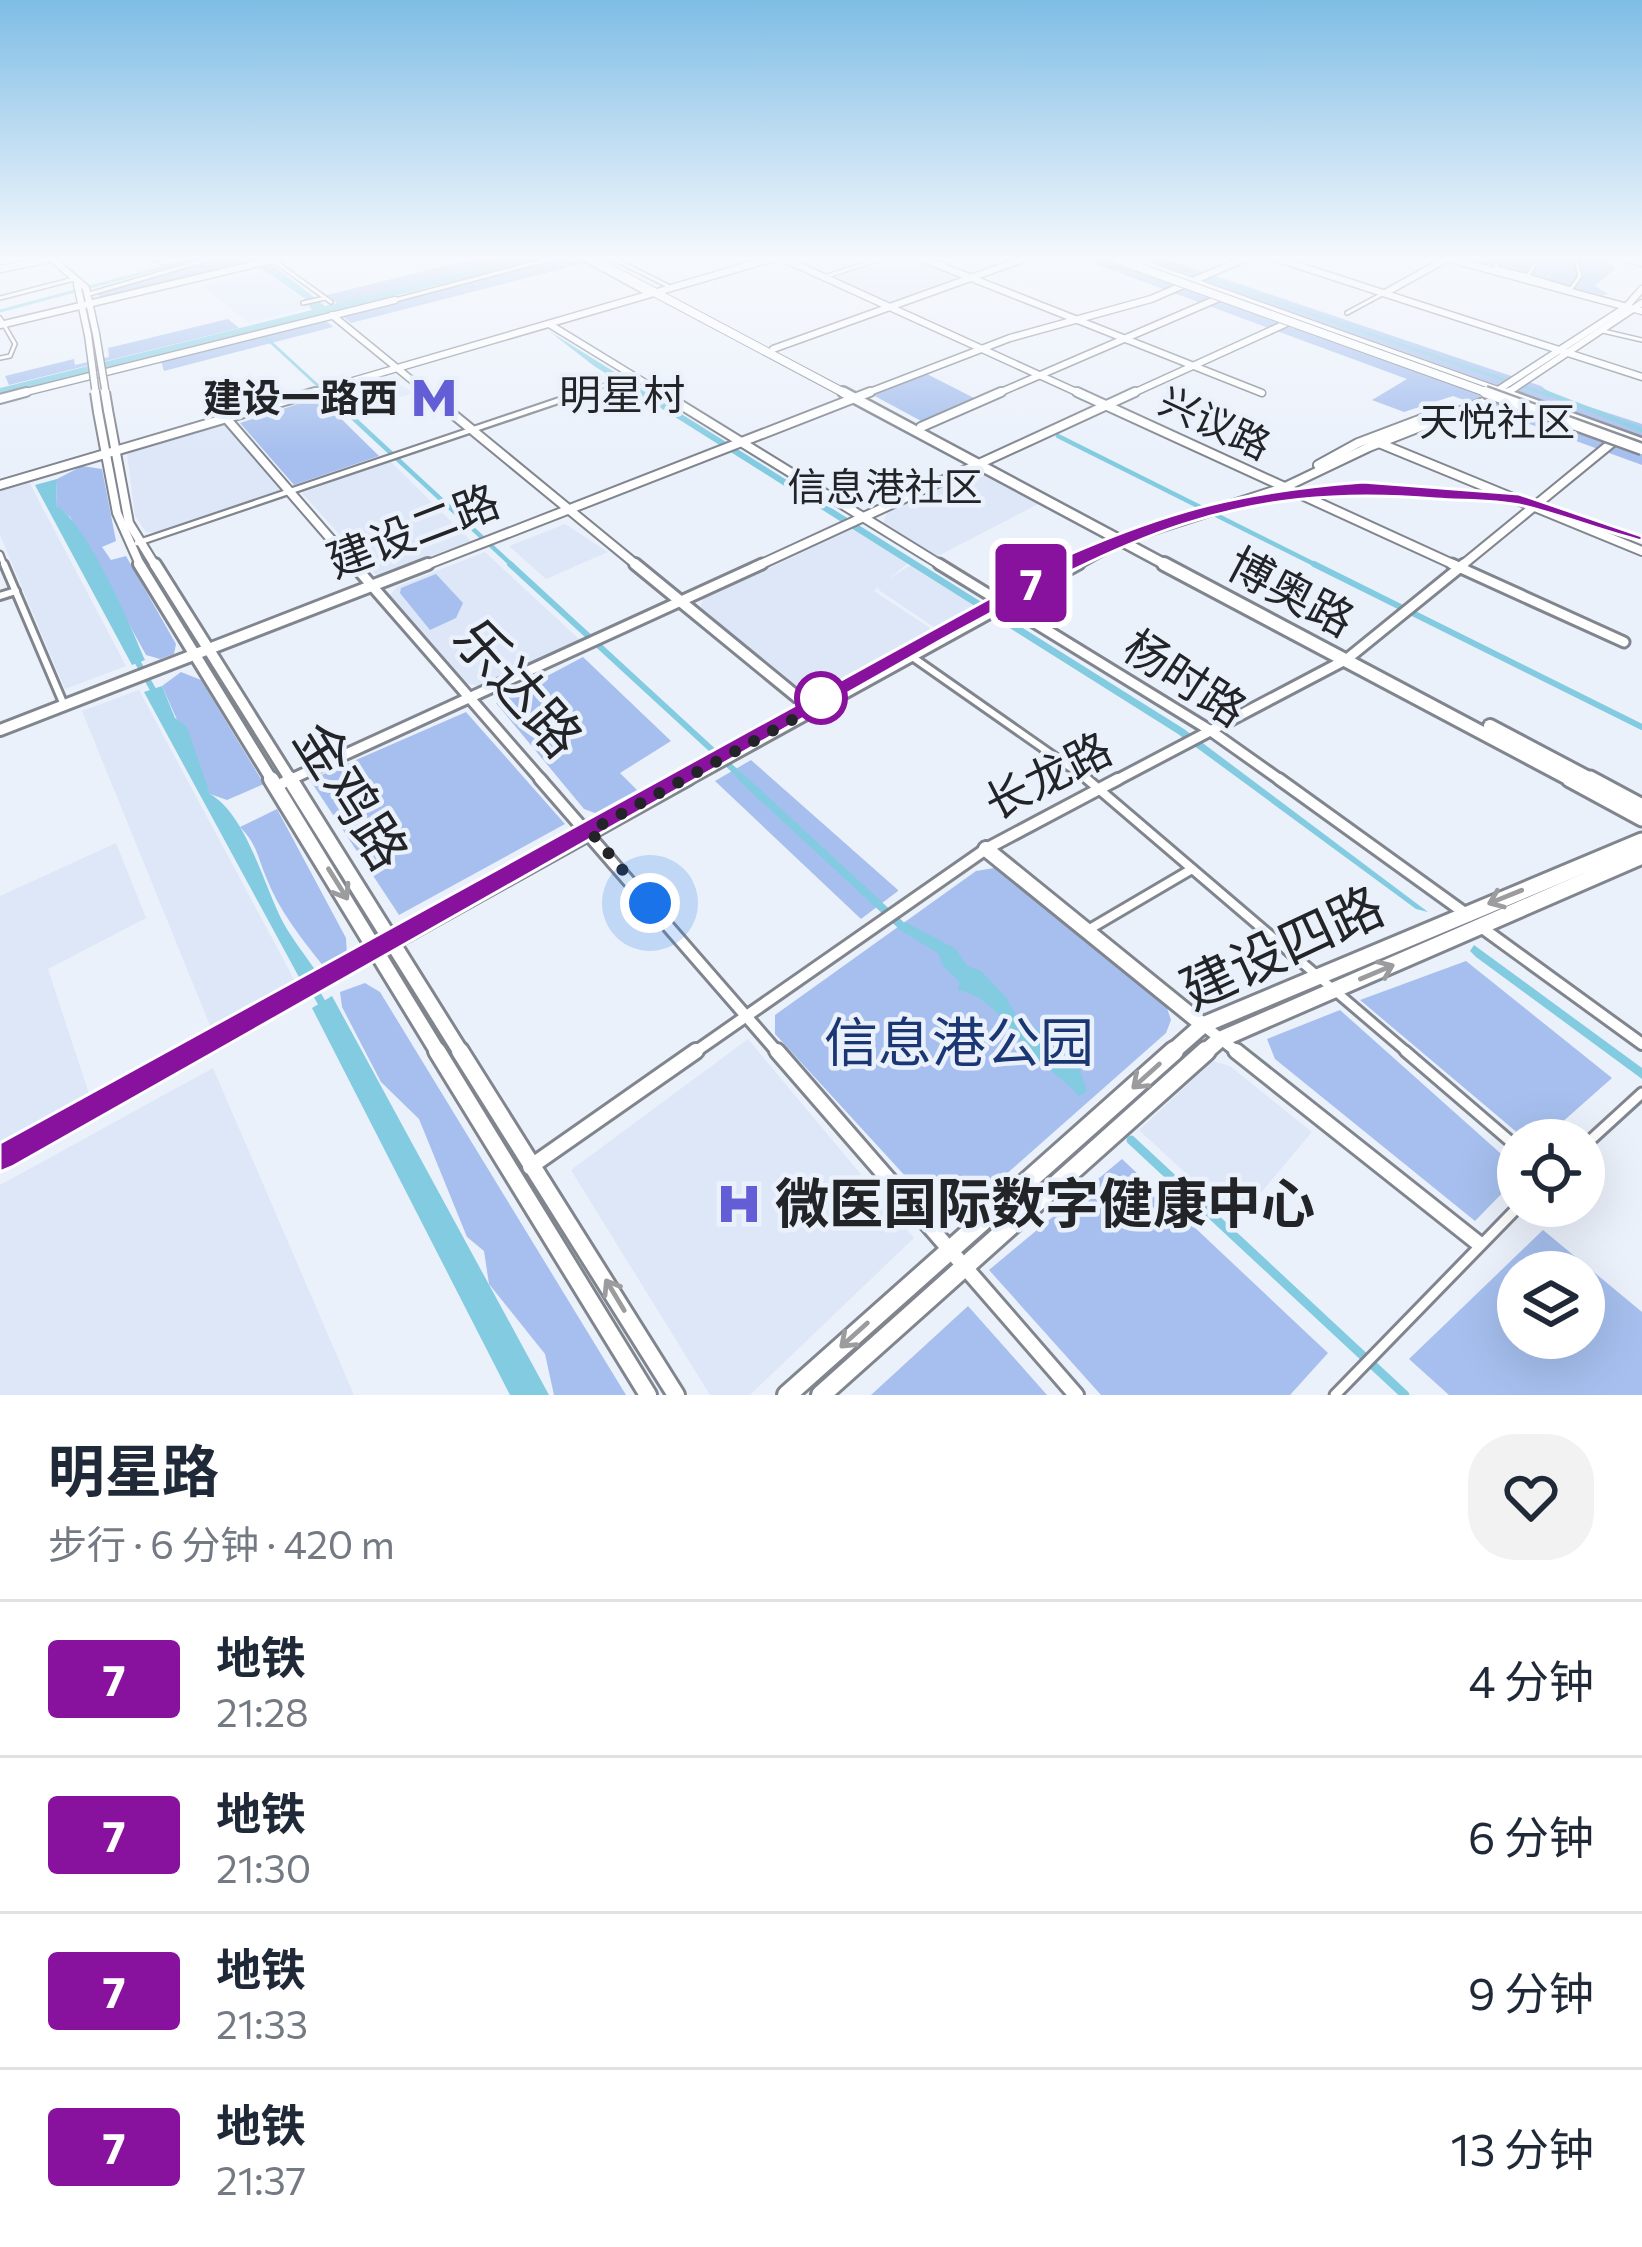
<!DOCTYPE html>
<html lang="zh">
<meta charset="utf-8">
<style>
:root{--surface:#fff;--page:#f2f2f3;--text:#1f2937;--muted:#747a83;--line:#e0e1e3}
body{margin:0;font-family:Commissioner,"Noto Sans SC",sans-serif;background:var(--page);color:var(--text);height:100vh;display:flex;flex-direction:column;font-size:45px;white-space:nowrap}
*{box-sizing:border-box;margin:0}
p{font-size:39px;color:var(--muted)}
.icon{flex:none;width:66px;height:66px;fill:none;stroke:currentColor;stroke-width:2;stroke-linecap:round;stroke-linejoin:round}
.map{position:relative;height:1395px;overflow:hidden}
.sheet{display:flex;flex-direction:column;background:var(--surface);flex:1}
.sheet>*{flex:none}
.badge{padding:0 24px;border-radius:9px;font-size:42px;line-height:78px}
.controls{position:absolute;left:1497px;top:1119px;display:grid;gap:24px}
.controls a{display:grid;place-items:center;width:108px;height:108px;border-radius:50%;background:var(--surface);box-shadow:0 12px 48px #0002;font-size:60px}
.you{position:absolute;width:60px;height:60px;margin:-30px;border:9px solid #fff;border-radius:50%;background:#1a73e8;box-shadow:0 0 0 18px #1a73e833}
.map>.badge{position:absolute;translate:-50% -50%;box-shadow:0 0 0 6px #fff}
.round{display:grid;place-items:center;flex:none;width:126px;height:126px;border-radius:48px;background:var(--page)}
.head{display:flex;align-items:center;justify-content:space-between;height:204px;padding:0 48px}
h1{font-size:57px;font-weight:700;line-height:90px}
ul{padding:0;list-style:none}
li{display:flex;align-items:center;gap:36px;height:156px;padding:0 48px;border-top:3px solid var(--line)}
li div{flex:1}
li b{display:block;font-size:45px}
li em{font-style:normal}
li .badge{min-width:132px;font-weight:700;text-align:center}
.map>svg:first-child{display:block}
.built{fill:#dde7f8}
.green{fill:#a6bfee;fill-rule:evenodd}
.water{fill:#82cbe1}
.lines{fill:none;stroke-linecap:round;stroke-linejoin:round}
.canal-far4{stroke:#82cbe1;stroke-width:3}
.canal-far3{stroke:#82cbe1;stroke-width:4.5}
.canal-far2{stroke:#82cbe1;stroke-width:6}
.canal-far1{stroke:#82cbe1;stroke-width:8}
.canal{stroke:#82cbe1;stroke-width:9}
.minor-far4-casing{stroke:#80858e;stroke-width:6}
.minor-far3-casing{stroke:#80858e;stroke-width:9}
.minor-far2-casing{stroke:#80858e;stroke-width:12}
.minor-far1-casing{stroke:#80858e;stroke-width:14}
.minor-casing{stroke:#80858e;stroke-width:15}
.tertiary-far4-casing{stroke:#80858e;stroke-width:9}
.tertiary-far3-casing{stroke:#80858e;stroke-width:12}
.tertiary-far2-casing{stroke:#80858e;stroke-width:15}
.tertiary-far1-casing{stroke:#80858e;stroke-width:16}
.tertiary-casing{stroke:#80858e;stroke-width:20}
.secondary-far4-casing{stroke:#80858e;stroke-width:9}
.secondary-far3-casing{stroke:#80858e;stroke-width:12}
.secondary-far2-casing{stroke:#80858e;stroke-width:16}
.secondary-far1-casing{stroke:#80858e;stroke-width:20}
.secondary-casing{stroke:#80858e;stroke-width:22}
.primary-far4-casing{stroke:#80858e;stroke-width:10}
.primary-far3-casing{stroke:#80858e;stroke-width:14}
.primary-far2-casing{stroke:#80858e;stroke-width:18}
.primary-far1-casing{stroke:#80858e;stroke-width:21}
.primary-casing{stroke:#80858e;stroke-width:24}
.minor-far4{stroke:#fff;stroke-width:3}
.minor-far3{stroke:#fff;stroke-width:4.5}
.minor-far2{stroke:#fff;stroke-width:6}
.minor-far1{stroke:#fff;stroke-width:8}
.minor{stroke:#fff;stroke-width:9}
.tertiary-far4{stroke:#fff;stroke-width:6}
.tertiary-far3{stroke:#fff;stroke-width:8}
.tertiary-far2{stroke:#fff;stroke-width:9}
.tertiary-far1{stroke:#fff;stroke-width:10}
.tertiary{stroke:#fff;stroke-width:14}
.secondary-far4{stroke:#fff;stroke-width:6}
.secondary-far3{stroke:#fff;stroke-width:8}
.secondary-far2{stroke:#fff;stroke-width:10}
.secondary-far1{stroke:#fff;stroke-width:14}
.secondary{stroke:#fff;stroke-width:16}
.primary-far4{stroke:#fff;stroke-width:8}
.primary-far3{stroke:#fff;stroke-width:9}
.primary-far2{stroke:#fff;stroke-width:12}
.primary-far1{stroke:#fff;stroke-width:15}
.primary{stroke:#fff;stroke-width:18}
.secondary-bridge-far1-casing{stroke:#80858e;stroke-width:9;stroke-linecap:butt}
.secondary-bridge-casing{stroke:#80858e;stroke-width:12;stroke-linecap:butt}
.trunk-bridge-far1-casing{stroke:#80858e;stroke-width:10;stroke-linecap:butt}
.trunk-bridge-casing{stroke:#80858e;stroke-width:15;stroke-linecap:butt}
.secondary-bridge-far1{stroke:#fff;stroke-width:6}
.secondary-bridge{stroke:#fff;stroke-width:8}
.trunk-bridge-far1{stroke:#fff;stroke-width:8}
.trunk-bridge{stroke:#fff;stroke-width:10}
.oneway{stroke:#9c9c9e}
.line{fill:#88129e;stroke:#fff;stroke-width:3}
.walk{stroke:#222428;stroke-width:12;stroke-dasharray:0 21.6}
.stop-dot{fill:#fff;stroke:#88129e;stroke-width:6}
.labels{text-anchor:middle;stroke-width:9;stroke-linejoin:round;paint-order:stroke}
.far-poi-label{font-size:39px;font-weight:bold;fill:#222428;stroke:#ebf1fb;text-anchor:end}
.far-neighbourhood-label{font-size:39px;fill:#222428;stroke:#ebf1fb}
.far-street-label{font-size:39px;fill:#222428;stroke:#ebf1fb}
.far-quarter-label{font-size:42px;fill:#222428;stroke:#ebf1fb}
.street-label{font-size:45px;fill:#222428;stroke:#ebf1fb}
.near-street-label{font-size:54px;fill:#222428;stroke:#ebf1fb}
.near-park-label{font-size:54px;fill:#1a3774;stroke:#ebf1fb}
.near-poi-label{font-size:54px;font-weight:bold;fill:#222428;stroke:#ebf1fb;text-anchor:start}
</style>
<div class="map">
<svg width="1642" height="1395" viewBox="0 0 1642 1395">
<rect width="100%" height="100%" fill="#ebf1fb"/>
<g class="built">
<polygon points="890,258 916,258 961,278 889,303 833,276"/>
<polygon points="264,271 312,307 249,323 202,286"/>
<polygon points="388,377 413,393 362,410 340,391"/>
<polygon points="225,425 282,491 158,533 146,532 135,516 127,453"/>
<polygon points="390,461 471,541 377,576 302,493"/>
<polygon points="975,471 1042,502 936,557 883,523 887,513"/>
<polygon points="29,482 126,666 65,689 0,535 0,490"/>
<polygon points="565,524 608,552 546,579 509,546"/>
<polygon points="853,529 908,563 874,591 936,632 825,695 805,694 700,608 703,599"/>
<polygon points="485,552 581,641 483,687 465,683 389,596 398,586"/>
<polygon points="911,565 978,608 938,630 879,590 879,585"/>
<polygon points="139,690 296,983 211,1028 82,711"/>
<polygon points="116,843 146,918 48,969 92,1103 0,1155 0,896"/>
<polygon points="748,1039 914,1238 750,1395 710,1395 571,1170"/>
<polygon points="1213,1061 1230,1066 1312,1132 1237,1221 1139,1130"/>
<polygon points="213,1068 354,1395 0,1395 0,1185"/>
</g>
<g class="green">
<polygon points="219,258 241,258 247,266 101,298 97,293"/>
<polygon points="477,258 520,258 338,304 327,295"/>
<polygon points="559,258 585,263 351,323 342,316"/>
<polygon points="1079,258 1163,258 1541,386 1553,395 1642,424 1642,465 1453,396 1404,412 1372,400 1407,379"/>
<polygon points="1491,258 1599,258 1616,268 1595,286 1608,294 1602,295 1478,264"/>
<polygon points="228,319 239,328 9,385 5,376 74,359 75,365 109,357 108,348"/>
<polygon points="324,319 333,327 164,371 161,361"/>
<polygon points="925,373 976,399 923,422 871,394"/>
<polygon points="319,397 379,456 294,485 240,423"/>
<polygon points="82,466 102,469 116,541 102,547 111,560 126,556 176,644 174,654 160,659 146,655 70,517 56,506 57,479"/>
<polygon points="436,574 463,603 456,618 430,630 400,593 401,588"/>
<polygon points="583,657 671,741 620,773 637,790 595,813 584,809 496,703"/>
<polygon points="181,672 201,680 264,784 227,800 210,794 162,686"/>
<polygon points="466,712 565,824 399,915 310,780"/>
<polygon points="751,760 898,890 898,891 861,919 715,781"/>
<path d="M277 809 346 938 347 956 324 967C302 939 279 911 266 877 257 856 257 844 240 827Z"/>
<polygon points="1000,867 1165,1002 1171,1020 1166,1033 959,1216 940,1214 775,1034 775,1015 976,871"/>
<polygon points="1466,961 1612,1078 1542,1140 1526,1140 1360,1000"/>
<polygon points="365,983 380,992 626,1395 554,1395 545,1354 489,1284 484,1251 467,1237 419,1119 381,1082 342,1007 340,992"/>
<polygon points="1340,1010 1518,1169 1518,1177 1475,1221 1275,1059 1267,1039"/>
<polygon points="1122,1159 1328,1353 1290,1395 1101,1395 989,1270"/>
<path d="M1543 1230 1642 1312V1395H1449L1409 1359ZM1584 1272V1338H1518V1272Z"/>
<polygon points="968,1306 1047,1395 871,1395"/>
</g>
<g class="water">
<polygon points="246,258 267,260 325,306 520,258 546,258 0,395 0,388 312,310 304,298"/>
<polygon points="549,331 1184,729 1428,912 1416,909 1178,734 594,366"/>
<path d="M57 479 56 506C85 520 131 626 145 660L132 665 35 485Z"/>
<path d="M162 686 175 718 187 727 210 794C247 815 264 887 284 924 293 940 305 955 316 971L300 979 144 692Z"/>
<path d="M905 922 956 949 967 966 981 971 1005 996 1020 1022 1025 1020 1077 1062 1087 1091 1079 1096C1063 1078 1044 1067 1028 1051 1006 1028 994 997 958 990L960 982 942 965 939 954 897 928Z"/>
<polygon points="1474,945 1642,1068 1642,1079 1476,957 1470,951"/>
<polygon points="332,996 549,1395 510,1395 312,1008"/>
</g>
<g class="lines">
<g class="canal-far4">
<polyline points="150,258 168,267"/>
<polyline points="1149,258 1548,395"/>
<polyline points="0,311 198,258"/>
<polyline points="262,334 328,395"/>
</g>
<g class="canal-far3">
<polyline points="325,392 514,567"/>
<polyline points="1545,392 1642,430"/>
<polyline points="1058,436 1320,567"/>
</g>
<g class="canal-far2">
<polyline points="510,564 747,782"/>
<polyline points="1314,564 1642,727"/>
<polyline points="136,659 156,695"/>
</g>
<g class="canal-far1">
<polyline points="743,779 904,928"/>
<polyline points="304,971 324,1007"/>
</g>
<polyline class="canal" points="1131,1140 1405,1395"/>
<g class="minor-far4-casing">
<g id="minor-far4">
<polyline points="582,258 646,293"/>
<polyline points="612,258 668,286"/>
<polyline points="1497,258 1496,268 1528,276"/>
<polyline points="1538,258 1528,276 1571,289"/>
<polyline points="1563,258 1599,258"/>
<polyline points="274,261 331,302"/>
<polyline points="824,277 883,258"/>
<polyline points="1571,289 1580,276 1576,261"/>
<polyline points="89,294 213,258"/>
<polyline points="0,298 74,279"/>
<polyline points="395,300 554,258"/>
<polyline points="303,303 325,298"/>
<polyline points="1347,313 1384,293"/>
<polyline points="0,318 15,344 10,356 0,358"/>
<polyline points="1603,331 1642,340"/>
<polyline points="575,395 633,376"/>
</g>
</g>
<g class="minor-far3-casing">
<g id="minor-far3">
<polyline points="137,543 584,392"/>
<polyline points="0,554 5,567"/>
</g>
</g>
<g class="minor-far2-casing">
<g id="minor-far2">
<polyline points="4,564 64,705"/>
<polyline points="0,596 16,591"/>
<polyline points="911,656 1091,782"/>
</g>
</g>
<g class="minor-far1-casing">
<g id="minor-far1">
<polyline points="1087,779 1409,1054"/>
<polyline points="1088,930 1192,869"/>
</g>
</g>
<g class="minor-casing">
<g id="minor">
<polyline points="1405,1051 1518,1148"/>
<polyline points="1584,1146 1642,1093"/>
<polyline points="1335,1395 1519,1206"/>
</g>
</g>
<g class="tertiary-far4-casing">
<g id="tertiary-far4">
<polyline points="782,258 1083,395"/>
<polyline points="921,258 1262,393"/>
<polyline points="1275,258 1642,377"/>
<polyline points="1623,258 1642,263"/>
<polyline points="1385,293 1448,258"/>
<polyline points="549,324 665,395"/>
<polyline points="0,325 281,258"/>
<polyline points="773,349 1026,258"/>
<polyline points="1495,392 1626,307 1642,289"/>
<polyline points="14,395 395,300"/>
<polyline points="994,395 1219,298"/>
<polyline points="1129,395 1287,323"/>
<polyline points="1504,395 1642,303"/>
</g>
</g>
<g class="tertiary-far3-casing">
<g id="tertiary-far3">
<polyline points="660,392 944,567"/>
<polyline points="1077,392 1459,567"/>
<polyline points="0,399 26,392"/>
<polyline points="226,418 355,567"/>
<polyline points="921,427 1001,392"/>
<polyline points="1379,443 1642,551"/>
<polyline points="1318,465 1358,443 1440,412"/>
<polyline points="755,567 1135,392"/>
<polyline points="1074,567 1122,540 1283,488 1369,447 1509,392"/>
<polyline points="1460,567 1614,441"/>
</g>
</g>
<g class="tertiary-far2-casing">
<g id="tertiary-far2">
<polyline points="353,564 543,782"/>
<polyline points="939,564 1211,731 1283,782"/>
<polyline points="1452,564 1624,642"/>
<polyline points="285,782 762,564"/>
<polyline points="684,782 1079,564"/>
<polyline points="1113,782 1347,659 1464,564"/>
</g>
</g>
<g class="tertiary-far1-casing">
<g id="tertiary-far1">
<polyline points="540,779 779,1054"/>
<polyline points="1279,779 1469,916"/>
<polyline points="277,786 291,779"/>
<polyline points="1481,927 1642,1044"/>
<polyline points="392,944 689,779"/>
<polyline points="1203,1025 1240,1054"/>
<polyline points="193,1054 377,952"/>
<polyline points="692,1054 986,849 1118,779"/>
</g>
</g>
<g class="tertiary-casing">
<g id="tertiary">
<polyline points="777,1051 1076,1395"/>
<polyline points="1236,1051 1478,1243"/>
<polyline points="0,1161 198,1051"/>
<polyline points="530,1167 696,1051"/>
</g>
</g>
<g class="secondary-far4-casing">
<g id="secondary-far4">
<polyline points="1446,258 1642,311"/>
<polyline points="52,259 86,288 96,334"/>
<polyline points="0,269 54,258"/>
<polyline points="77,284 88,335"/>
<polyline points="332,315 430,395"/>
<polyline points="305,395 774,258"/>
<polyline points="862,395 1010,338 1151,299 1246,258"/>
</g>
</g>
<g class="secondary-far3-casing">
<g id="secondary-far3">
<polyline points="426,392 639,567"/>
<polyline points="108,410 129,523 156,567"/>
<polyline points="98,412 117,513 141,567"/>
<polyline points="0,485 315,392"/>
<polyline points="421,567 870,392"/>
</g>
</g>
<g class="secondary-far2-casing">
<g id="secondary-far2">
<polyline points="139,564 273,782"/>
<polyline points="155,564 292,782"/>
<polyline points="635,564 812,709"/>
<polyline points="0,730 428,564"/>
</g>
</g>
<g class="secondary-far1-casing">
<g id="secondary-far1">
<polyline points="271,779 439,1054"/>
<polyline points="290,779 462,1054"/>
<polyline points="986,849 1203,1025"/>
</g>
</g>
<g class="secondary-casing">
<g id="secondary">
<polyline points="437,1051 648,1395"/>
<polyline points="460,1051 676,1395"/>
</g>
</g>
<g class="primary-far4-casing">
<g id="primary-far4">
<polyline points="590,258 848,395"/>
<polyline points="1125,258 1509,395"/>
</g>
</g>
<g class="primary-far3-casing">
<g id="primary-far3">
<polyline points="843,392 1170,567"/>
<polyline points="1501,392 1642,443"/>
</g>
</g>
<g class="primary-far2-casing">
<g id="primary-far2">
<polyline points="1164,564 1575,782"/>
<polyline points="1490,726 1596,782"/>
</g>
</g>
<g class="primary-far1-casing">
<g id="primary-far1">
<polyline points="1570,779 1642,818"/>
<polyline points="1590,779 1642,807"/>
<polyline points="1170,1054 1203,1025 1642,841"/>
<polyline points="1203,1054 1219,1040 1642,856"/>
</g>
</g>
<g class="primary-casing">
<g id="primary">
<polyline points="787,1395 1174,1051"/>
<polyline points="821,1395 1206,1051"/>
</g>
</g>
<use href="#minor-far4" class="minor-far4"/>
<use href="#minor-far3" class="minor-far3"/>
<use href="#minor-far2" class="minor-far2"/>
<use href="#minor-far1" class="minor-far1"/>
<use href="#minor" class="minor"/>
<use href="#tertiary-far4" class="tertiary-far4"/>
<use href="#tertiary-far3" class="tertiary-far3"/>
<use href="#tertiary-far2" class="tertiary-far2"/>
<use href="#tertiary-far1" class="tertiary-far1"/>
<use href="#tertiary" class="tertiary"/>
<use href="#secondary-far4" class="secondary-far4"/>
<use href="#secondary-far3" class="secondary-far3"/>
<use href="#secondary-far2" class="secondary-far2"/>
<use href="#secondary-far1" class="secondary-far1"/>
<use href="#secondary" class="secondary"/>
<use href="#primary-far4" class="primary-far4"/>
<use href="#primary-far3" class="primary-far3"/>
<use href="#primary-far2" class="primary-far2"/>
<use href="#primary-far1" class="primary-far1"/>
<use href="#primary" class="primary"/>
<g class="secondary-bridge-far1-casing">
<g id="secondary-bridge-far1">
<polyline points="96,334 106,395"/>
<polyline points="88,335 96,395"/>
</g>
</g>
<g class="secondary-bridge-casing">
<g id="secondary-bridge">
<polyline points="95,392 98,412"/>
<polyline points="105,392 108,410"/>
</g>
</g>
<g class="trunk-bridge-far1-casing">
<polyline id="trunk-bridge-far1" points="1113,258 1494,395"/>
</g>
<g class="trunk-bridge-casing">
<polyline id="trunk-bridge" points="1485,392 1642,449"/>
</g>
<use href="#secondary-bridge-far1" class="secondary-bridge-far1"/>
<use href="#secondary-bridge" class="secondary-bridge"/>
<use href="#trunk-bridge-far1" class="trunk-bridge-far1"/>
<use href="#trunk-bridge" class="trunk-bridge"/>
</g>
<defs><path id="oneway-shaft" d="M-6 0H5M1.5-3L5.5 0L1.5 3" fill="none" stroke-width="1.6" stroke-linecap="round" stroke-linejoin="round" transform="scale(3)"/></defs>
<g class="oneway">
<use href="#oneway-shaft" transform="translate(338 884) rotate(58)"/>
<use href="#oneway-shaft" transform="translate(1505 897) rotate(158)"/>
<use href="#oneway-shaft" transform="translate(1377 972) rotate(-23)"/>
<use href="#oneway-shaft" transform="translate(1146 1076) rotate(138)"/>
<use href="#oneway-shaft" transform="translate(615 1295) rotate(-121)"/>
<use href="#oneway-shaft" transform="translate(854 1335) rotate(138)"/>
</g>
<linearGradient id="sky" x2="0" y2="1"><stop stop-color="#7fbde5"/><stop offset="0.57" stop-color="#f6f9fd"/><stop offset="1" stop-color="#f6f9fd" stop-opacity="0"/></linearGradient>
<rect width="1642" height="453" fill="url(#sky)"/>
<path class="line" d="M1363 482 1519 494 1642 536V541C1601 531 1560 514 1519 505 1492 500 1463 501 1436 499 1223 481 1116 545 936 643L12 1167 0 1172V1143L1068 555C1175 508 1247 491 1363 482Z"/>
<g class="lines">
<polyline class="walk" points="650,903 590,831 812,709 821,698"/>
</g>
<defs>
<g id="metro-bare" transform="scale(3.6)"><path d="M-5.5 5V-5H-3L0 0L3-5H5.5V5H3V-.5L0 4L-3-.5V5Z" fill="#635dd6" stroke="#ebf1fb" stroke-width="2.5" paint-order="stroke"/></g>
<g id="hospital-bare" transform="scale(3.6)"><path d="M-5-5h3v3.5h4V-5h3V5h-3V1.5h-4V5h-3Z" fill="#635dd6" stroke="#ebf1fb" stroke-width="2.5" paint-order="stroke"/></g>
</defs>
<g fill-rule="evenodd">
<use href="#metro-bare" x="434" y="398"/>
<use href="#hospital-bare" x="739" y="1204"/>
</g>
<circle class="stop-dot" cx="821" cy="698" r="24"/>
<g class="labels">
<g class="far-poi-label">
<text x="398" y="412">建设一路西</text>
</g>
<g class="far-neighbourhood-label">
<text x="1497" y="436">天悦社区</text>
<text x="885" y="501">信息港社区</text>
</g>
<g class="far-street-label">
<text transform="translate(1215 423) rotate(25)" y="14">兴议路</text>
</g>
<g class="far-quarter-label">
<text x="622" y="410">明星村</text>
</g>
<g class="street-label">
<text transform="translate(413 531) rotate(-21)" y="16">建设二路</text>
<text transform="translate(1291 592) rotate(28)" y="16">博奥路</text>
<text transform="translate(1185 678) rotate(33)" y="16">杨时路</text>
<text transform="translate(1048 776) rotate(-27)" y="16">长龙路</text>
</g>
<g class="near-street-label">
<text transform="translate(518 688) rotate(49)" y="19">乐达路</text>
<text transform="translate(351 796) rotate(58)" y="19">金鸡路</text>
<text transform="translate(1282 948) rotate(-25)" y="19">建设四路</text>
</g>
<g class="near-park-label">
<text x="959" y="1062">信息港公园</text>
</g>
<g class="near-poi-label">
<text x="775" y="1223">微医国际数字健康中心</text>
</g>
</g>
</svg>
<div class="controls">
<a><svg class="icon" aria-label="locate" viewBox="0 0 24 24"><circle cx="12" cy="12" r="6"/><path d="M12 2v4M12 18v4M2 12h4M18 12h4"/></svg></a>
<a><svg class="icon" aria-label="layers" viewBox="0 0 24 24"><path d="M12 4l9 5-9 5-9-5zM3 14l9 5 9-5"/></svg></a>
</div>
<div class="you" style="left:650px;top:903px"></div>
<b class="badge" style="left:1031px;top:583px;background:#88129e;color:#fff">7</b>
</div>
<section class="sheet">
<div class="head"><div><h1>明星路</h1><p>步行 · 6 分钟 · 420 m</p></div><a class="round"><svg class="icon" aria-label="heart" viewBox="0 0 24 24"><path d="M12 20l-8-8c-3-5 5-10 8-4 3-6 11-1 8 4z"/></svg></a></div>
<ul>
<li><span class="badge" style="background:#88129e;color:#fff">7</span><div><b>地铁</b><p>21:28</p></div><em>4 分钟</em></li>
<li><span class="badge" style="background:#88129e;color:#fff">7</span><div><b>地铁</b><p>21:30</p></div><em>6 分钟</em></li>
<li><span class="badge" style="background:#88129e;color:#fff">7</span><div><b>地铁</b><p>21:33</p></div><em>9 分钟</em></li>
<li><span class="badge" style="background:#88129e;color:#fff">7</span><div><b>地铁</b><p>21:37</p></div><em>13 分钟</em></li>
</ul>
</section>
